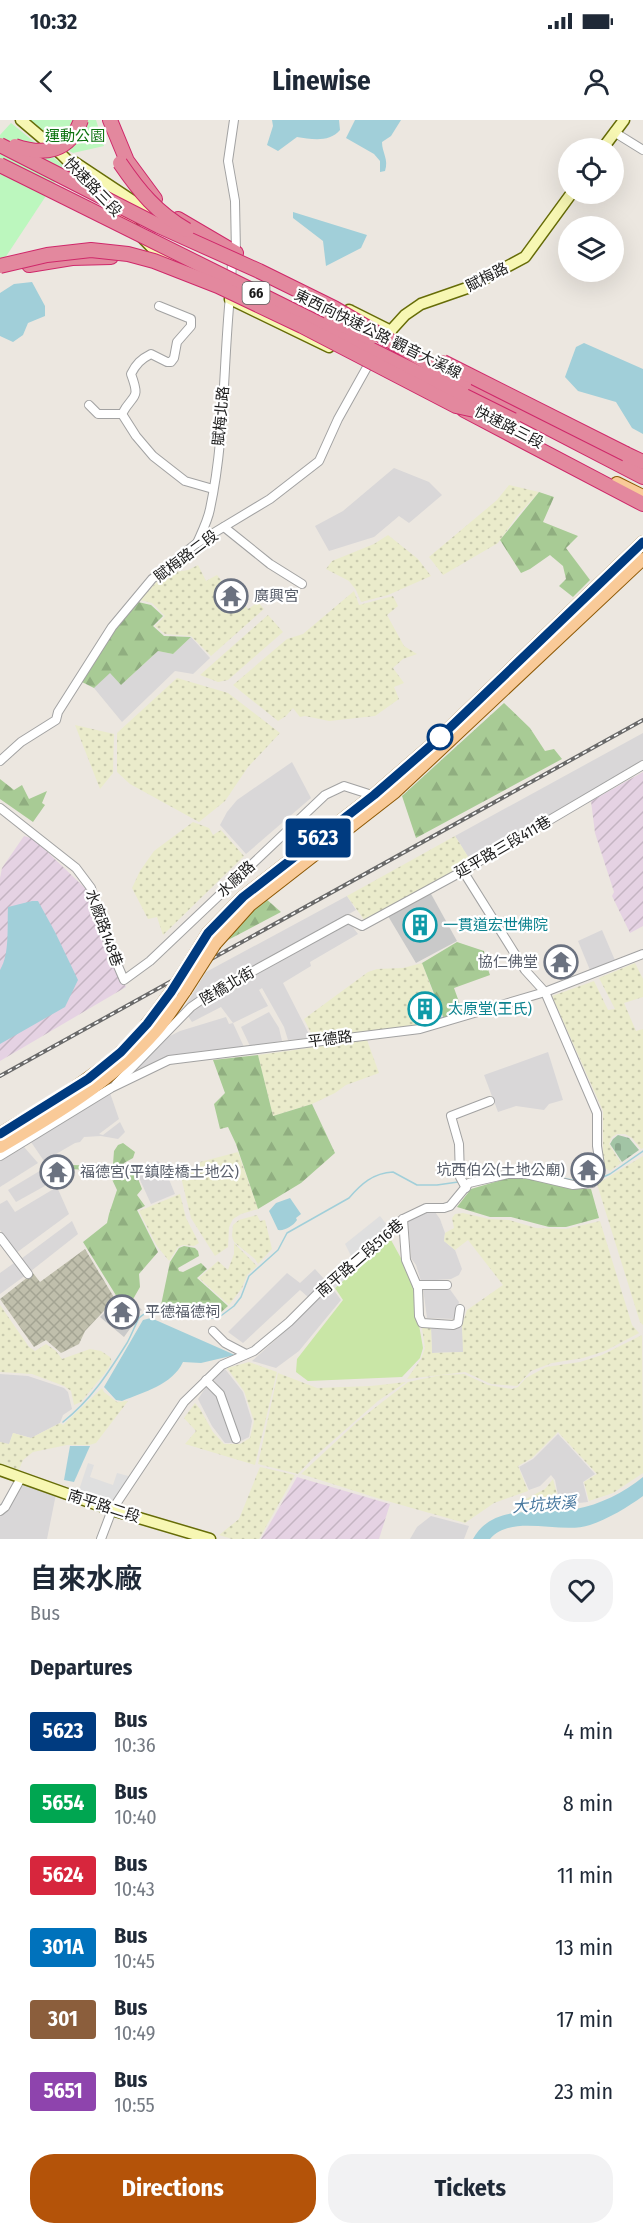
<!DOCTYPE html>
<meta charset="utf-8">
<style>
:root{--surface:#fff;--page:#f2f2f3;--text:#1f2937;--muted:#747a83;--accent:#b45309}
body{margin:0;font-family:"Fira Sans Condensed","Noto Sans TC",sans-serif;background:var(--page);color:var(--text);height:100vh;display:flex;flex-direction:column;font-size:22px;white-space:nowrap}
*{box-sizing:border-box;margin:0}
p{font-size:20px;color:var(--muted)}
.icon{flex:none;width:33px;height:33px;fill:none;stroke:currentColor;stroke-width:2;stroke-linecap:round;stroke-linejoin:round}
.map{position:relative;height:1419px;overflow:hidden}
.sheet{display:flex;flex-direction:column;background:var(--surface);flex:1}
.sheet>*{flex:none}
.badge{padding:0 12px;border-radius:4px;font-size:21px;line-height:39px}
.buttons{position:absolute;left:558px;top:18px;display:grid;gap:12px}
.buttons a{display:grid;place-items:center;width:66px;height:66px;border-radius:50%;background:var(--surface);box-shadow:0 6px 24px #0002;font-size:30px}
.map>.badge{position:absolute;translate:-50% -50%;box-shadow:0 0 0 3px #fff}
h2{padding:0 30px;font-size:22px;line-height:54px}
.round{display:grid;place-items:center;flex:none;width:63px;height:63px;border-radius:24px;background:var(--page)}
.summary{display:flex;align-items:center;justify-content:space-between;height:102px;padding:0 30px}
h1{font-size:28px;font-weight:700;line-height:45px}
.action{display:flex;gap:12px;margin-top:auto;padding:12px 30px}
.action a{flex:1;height:69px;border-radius:24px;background:var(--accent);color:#fff;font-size:24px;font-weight:700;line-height:69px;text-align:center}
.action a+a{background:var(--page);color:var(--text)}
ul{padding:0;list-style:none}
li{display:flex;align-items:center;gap:18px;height:72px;padding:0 30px}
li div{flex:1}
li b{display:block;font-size:22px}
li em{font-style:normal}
li .badge{min-width:66px;font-weight:700;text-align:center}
.status{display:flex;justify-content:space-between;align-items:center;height:42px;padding:0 30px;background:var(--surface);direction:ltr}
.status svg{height:16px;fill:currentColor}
header{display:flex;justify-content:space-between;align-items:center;height:78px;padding:0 30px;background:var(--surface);font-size:27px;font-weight:700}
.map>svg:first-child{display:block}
.residential{fill:#d9d7d8}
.industrial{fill:url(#industrial-furrows)}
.religious{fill:#c9c9c9}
.construction{fill:url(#construction-cross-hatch)}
.farmland{fill:url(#farmland-dots)}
.grass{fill:#c9e6a6}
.forest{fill:url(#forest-firs)}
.cemetery{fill:url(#cemetery-stones)}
.park{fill:#bcf7be}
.parking{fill:#dfdfdf}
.water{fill:#a1cfd9}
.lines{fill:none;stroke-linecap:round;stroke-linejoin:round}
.stream{stroke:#a1cfd9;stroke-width:1.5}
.street-casing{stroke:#a2a2a2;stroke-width:10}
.secondary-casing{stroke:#666c07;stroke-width:13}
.primary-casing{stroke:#8d5804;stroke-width:14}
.highway-casing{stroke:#cf286a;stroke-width:16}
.street{stroke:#fff;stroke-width:8}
.secondary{stroke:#f7f7b3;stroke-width:10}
.primary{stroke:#f9ca98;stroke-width:12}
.highway{stroke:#e3889e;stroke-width:14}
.rail-casing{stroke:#696969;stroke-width:4}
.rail{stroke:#fff;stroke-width:1.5;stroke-dasharray:4.5;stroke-linecap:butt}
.primary-bridge-casing{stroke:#8d5804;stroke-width:14;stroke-linecap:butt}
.highway-bridge-casing{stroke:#cf286a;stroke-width:16;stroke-linecap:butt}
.primary-bridge{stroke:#f9ca98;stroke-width:12}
.highway-bridge{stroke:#e3889e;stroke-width:14}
.line-casing{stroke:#fff;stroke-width:14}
.line{stroke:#003b80;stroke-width:9}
.stop-dot{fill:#fff;stroke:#003b80;stroke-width:3}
.labels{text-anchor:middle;stroke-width:4.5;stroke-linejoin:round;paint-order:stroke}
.shield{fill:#fff;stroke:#5f5f5f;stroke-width:1.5}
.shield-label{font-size:14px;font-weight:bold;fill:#1b1b1b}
.park-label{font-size:15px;fill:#0e7311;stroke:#fff}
.street-label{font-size:15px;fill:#1b1b1b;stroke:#fff}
.worship-label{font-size:15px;fill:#5b616d;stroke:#fff;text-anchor:start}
.culture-label{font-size:15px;fill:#0d838f;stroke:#fff;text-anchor:start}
.water-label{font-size:16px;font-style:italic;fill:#48789f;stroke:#fff}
</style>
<div class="status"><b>10:32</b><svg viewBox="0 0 49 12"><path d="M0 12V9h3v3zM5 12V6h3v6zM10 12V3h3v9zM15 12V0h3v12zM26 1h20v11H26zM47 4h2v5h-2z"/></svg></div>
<header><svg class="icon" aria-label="back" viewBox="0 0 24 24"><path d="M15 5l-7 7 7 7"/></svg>Linewise<svg class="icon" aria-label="person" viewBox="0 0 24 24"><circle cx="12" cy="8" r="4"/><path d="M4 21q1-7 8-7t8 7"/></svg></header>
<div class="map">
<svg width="643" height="1419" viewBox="0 0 643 1419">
<defs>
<pattern id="industrial-furrows" width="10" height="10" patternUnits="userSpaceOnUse" patternTransform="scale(1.5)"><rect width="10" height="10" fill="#e5d2e3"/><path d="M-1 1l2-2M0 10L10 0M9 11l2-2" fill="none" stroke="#c4b4c2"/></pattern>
<pattern id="construction-cross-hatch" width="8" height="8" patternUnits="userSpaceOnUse" patternTransform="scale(1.5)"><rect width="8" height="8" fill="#c0bfac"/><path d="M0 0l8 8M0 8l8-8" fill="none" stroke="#a4a493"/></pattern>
<pattern id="farmland-dots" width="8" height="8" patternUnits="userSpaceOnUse" patternTransform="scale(1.5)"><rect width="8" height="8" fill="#eaebcb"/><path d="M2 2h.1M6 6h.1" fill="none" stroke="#c8c9ae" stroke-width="1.8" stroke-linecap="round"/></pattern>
<pattern id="forest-firs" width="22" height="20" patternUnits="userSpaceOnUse" patternTransform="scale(1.5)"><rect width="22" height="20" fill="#a8cb95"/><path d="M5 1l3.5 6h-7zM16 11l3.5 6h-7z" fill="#90ae80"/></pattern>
<pattern id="cemetery-stones" width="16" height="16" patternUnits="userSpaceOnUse" patternTransform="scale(1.5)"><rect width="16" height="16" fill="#a2c4a5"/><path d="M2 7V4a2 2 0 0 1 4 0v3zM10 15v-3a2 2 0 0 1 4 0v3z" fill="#8ba88d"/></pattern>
</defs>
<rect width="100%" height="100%" fill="#ece7e0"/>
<g class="residential">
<polygon points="394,348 429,362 442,375 409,403 399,396 374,417 329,431 315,406 343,391"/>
<polygon points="191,517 210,538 193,554 175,551 122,602 94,568 110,552 121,565 158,531 173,534"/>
<polygon points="643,613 643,642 472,743 455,716"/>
<polygon points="292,642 311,678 246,734 220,705 227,692 237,680"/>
<polygon points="347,776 356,790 201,874 181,893 206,852"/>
<polygon points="349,802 358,814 310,842 311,846 283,863 311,918 288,920 284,907 262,868 259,870 268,886 233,903 244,927 168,937 136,952 135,949 162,920 180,911 226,897 229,904 233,903 221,887 192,902 188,896 206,880"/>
<polygon points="602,810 617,845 592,855 578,821"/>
<polygon points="435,878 444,899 421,906 413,885"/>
<polygon points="269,892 279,908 282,921 250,926 241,907"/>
<polygon points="548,932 563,980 549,984 544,990 516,986 498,992 484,955"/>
<polygon points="110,973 119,999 99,1014 103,1015 120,1002 125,1012 118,1019 101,1016 84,1017 80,1022 75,1023 44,1041 31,1022"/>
<polygon points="24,1027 38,1043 0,1067 0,1041"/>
<polygon points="158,1041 166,1052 175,1074 151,1084 135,1049"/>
<polygon points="43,1049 52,1062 16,1082 8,1070"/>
<polygon points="57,1067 69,1094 16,1133 0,1110 0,1084 7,1080 15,1092"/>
<polygon points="429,1092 435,1092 440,1099 445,1113 444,1121 455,1130 462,1149 459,1155 451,1159 421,1161 416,1145 411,1138 408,1100"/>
<polygon points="72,1101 78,1114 31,1151 21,1139"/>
<polygon points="14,1143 26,1155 0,1174 0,1153"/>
<polygon points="315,1149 325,1160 308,1177 300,1170 243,1223 228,1212 287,1153 300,1163"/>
<polygon points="330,1165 341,1180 299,1231 276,1248 252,1241 293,1204"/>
<polygon points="423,1168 449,1168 459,1182 454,1199 427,1198"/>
<polygon points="462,1207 464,1232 432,1233 431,1208"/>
<polygon points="225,1249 243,1272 252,1301 249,1317 237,1323 225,1323 212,1306 198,1279 206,1267 217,1275 239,1320 222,1270 213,1259"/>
<polygon points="0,1254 28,1256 64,1268 68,1272 72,1289 63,1295 60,1303 31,1318 13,1313 9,1325 0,1322"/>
<polygon points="558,1314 595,1354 583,1362 588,1382 560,1385 555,1360 551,1355 540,1366 529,1370 519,1347 533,1339"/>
<polygon points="16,1360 56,1374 47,1419 0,1419 0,1385"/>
<polygon points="431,1396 469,1406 464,1419 410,1419 417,1407"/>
</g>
<g class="industrial">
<polygon points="643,652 643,806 630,813 612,776 614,772 595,713 591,681"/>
<polygon points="24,716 34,719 87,770 107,824 126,867 0,941 0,758 2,748"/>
<polygon points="297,1357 390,1384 379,1419 261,1419"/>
</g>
<g class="religious">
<polygon points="430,772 457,821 416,843 388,796"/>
<polygon points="584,1034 593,1035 591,1046 597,1047 595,1054 593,1058 574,1062 573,1052 580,1054"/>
<polygon points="118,1179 137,1185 142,1190 134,1194 132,1206 124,1217 100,1197"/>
</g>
<polygon class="construction" points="85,1129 115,1179 85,1211 79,1224 61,1233 46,1220 34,1227 0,1179 33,1153 40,1162"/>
<g class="farmland">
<polygon points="509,365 539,372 517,396 498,423 443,455 429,437 497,380"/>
<polygon points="388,415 418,439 431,456 388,475 361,482 356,470 349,461 326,449 332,441 374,424"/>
<polygon points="198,445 206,461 217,455 227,468 218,475 227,486 239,479 248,489 258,482 264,489 211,536 191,516 165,514 155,506 165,496 152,483 140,480 164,454 188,450"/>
<polygon points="354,471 359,485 393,476 398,486 387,495 404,526 417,534 403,539 393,548 404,563 394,567 399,579 375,596 329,601 305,596 300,597 293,588 286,596 278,601 233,565 287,519 303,514"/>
<polygon points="268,495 283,512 228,560 218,562 200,555"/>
<polygon points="177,558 228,573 280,613 248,647 225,681 199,702 130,664 117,652 117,613"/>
<polygon points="75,605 114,614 113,653 100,669"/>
<polygon points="193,702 209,708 213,715 221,710 244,736 163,815 157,797 148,799 132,768 140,751 154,731"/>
<polygon points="455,716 472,743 365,801 347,776"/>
<polygon points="422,843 435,878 413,885 421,906 313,917 304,899 368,852 377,849 403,848"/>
<polygon points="635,843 643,859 643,877 624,883 636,911 643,909 643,1028 641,1029 632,1018 625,1014 617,1014 612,1017 609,1024 621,1043 610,1051 603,1047 603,991 552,876 594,861 608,890 615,889 599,858"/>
<polygon points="367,920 379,953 346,965 335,973 312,984 273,996 258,935"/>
<polygon points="238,1032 258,1089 241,1094 233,1099 229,1107 228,1127 215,1136 191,1098 180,1053 199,1049 200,1042"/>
<polygon points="643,1036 643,1205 640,1202 597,1064"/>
<polygon points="180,1074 186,1098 199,1123 194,1126 183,1125 178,1127 169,1141 157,1126 139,1091"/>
<polygon points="463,1093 489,1099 509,1100 536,1108 566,1109 600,1101 632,1205 639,1213 605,1231 583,1238 552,1243 531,1251 517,1266 491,1264 465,1252 407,1259 421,1239 425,1228 422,1208 431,1208 432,1233 463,1232 462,1205 467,1190 503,1165 468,1120 455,1130 444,1121 445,1113 454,1108 452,1098 455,1094"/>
<polygon points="257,1095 260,1101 265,1100 272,1129 258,1144 255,1139 234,1122 232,1116 233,1105 239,1100"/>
<polygon points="234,1123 257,1146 247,1155 242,1168 229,1185 199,1158 218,1141 228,1150 234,1134"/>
<polygon points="0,1185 29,1227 35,1231 46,1224 56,1231 62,1239 90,1229 101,1231 110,1237 112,1242 105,1253 81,1282 74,1285 71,1271 64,1266 32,1254 0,1252"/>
<polygon points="642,1215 643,1353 613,1373 589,1381 584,1362 597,1354 558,1312 532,1338 518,1346 528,1371 494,1383 465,1403 380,1379 301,1354 358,1301 408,1262 441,1255 464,1254 488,1265 512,1269 518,1267 526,1258 546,1247 580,1242 602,1235"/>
<polygon points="249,1242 277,1252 255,1345 185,1324 196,1311 184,1298 195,1283 200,1289 213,1312 224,1324 240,1324 250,1318 254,1301 244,1271 227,1248"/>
<polygon points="278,1253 317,1268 371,1266 406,1262 378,1281 312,1339 298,1354 258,1344"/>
<polygon points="102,1268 104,1272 117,1282 128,1281 96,1323 89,1325 67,1325 33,1332 23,1340 18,1352 0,1346 0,1322 9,1324 13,1313 31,1318 60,1303 63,1305"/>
<polygon points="260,1347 295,1355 259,1419 232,1419 219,1415 239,1399"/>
<polygon points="553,1359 559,1382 524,1380 545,1369"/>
</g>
<polygon class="grass" points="391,1120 413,1160 416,1188 423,1228 420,1238 402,1257 308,1261 296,1252 297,1239 343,1180 335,1168 387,1121"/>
<g class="forest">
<polygon points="539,372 554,377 543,402 578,416 566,428 590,460 573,477 559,466 566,459 563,446 550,435 530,449 521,453 500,420"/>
<polygon points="138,482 151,485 163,496 153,506 164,516 191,517 173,534 158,531 121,565 110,553 94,568 82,562 118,505"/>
<polygon points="504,583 530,608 545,631 554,629 562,639 416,718 402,676"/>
<polygon points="0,659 14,670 22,665 29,679 47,671 42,683 45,685 33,702 0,679"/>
<polygon points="265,778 281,792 228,820 239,804"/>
<polygon points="457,822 484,831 485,841 490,855 454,868 463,893 444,899 422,843"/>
<polygon points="258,935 273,996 312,984 335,1033 301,1063 258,1089 236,1024 228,1007 220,1009 214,984 225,973 213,940"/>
<polygon points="123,1023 135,1032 133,1038 124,1043 121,1051 125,1052 133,1046 142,1069 137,1075 145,1086 137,1090 158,1132 139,1154 140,1167 132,1181 117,1177 83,1122 107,1103 109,1094 117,1070 108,1051 70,1049 72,1045 107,1046 113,1044 114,1031 118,1025"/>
<polygon points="527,1058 576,1069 591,1069 599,1098 566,1107 549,1107 511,1097 490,1097 457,1087 471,1069 505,1059"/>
<polygon points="184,1126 195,1128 198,1131 199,1136 178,1148 179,1151 183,1152 201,1143 207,1149 197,1158 228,1186 219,1194 207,1193 200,1188 161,1185 170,1142 179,1128"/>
</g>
<polygon class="cemetery" points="618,1015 629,1018 639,1030 622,1042 610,1024 613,1019"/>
<g class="park">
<polygon points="28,0 96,0 104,26 73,33 47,19"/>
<polygon points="11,3 65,47 5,138 0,139 0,15"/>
</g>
<g class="parking">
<polygon points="380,1096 390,1109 353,1140 345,1124"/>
<polygon points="383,1119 386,1123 335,1168 331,1162"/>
<polygon points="88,1343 94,1345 90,1357 113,1365 117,1353 132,1357 114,1384 78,1373"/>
</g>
<g class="water">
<path d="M272 0H339L340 10C329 23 311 19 297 17L278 31 267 25 273 6Z"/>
<path d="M355 0H401L391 16 382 22C382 33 389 39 385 51L380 52V41L374 34 346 18Z"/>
<polygon points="293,92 367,115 361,128 326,146 323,121 293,98"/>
<polygon points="32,162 45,186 45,196 28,203 23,215 13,222 0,216 0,173 14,164"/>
<polygon points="584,223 643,249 643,314 632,308 616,282 578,271 565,257 576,227"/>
<path d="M32 781H38L55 812 78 860 65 887 0 924V850C10 834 7 806 8 787Z"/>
<path d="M290 1078 301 1094 296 1098 297 1100C293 1106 285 1111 278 1110L269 1091 276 1083Z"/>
<path d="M151 1198 235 1235 201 1243 183 1242C172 1265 144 1272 122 1281L116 1280 104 1267 143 1200Z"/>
<polygon points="70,1326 90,1326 74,1362 64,1360"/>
<path d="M643 1357V1376C628 1387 608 1399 590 1405 561 1415 512 1393 490 1419H473C494 1381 540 1396 576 1389 599 1385 625 1372 643 1357Z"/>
</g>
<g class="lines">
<g class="stream">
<polyline points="516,1050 533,1051 576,1061"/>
<polyline points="601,1058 610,1054 643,1031"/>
<path d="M63 1302C92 1279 108 1253 127 1223 130 1218 137 1201 139 1198 144 1193 147 1194 152 1186L193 1190 209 1198H218L234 1186 241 1177 249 1156 278 1130 287 1113 349 1078C361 1064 373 1053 393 1052L417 1065H437L458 1062"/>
</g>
<g class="street-casing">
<g id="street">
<polyline points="614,12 643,30"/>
<polyline points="231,161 232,143 236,133 235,81 228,41 234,0"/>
<polyline points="89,285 98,294 122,294 136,316 153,336 185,361 213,369"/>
<path d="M122 294C133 273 141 281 131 254 136 244 141 239 151 234L167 242H171L174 238 177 222 191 206V199L159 186"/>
<polyline points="224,407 270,444 302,464"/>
<path d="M197 423C202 412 208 400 210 389 225 320 223 247 230 176"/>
<polyline points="0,641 21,622 56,600 58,592 112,507 152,459 197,423 270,379 319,341 338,299 371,240"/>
<polyline points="0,688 76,748 91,768 109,825 124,860 150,841 325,675 344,666 375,676"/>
<polyline points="116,964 191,887 204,878 348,799 362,806 463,751 643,645"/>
<polyline points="0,1036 111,968 169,940 420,909 545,872 643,834"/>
<polyline points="466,1068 460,1057 459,1024 451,996 490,981"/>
<polyline points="403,1099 406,1140 418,1168 419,1196 422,1203 453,1205 458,1203 460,1189"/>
<polyline points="0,1117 28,1154"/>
<polyline points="417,1165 447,1165"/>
<polyline points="213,1211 225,1223 246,1234"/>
<polyline points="206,1260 220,1274 236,1319"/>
<polyline points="0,1391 5,1387 21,1358"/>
<polyline points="101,1419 112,1390 184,1282 222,1245 254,1231 289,1202 329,1162 403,1099 426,1088 444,1088 450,1086 469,1063 508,1054 526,1054 573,1065 592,1063 598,1056 600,1045 597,1026 597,993 545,872 525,850 463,751"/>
</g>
</g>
<g class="secondary-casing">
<g id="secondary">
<polyline points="21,0 61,34 100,73"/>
<polyline points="603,28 624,0"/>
<polyline points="74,42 166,103"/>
<polyline points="110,84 160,136 170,142"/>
<polyline points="230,179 329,227"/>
<polyline points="349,190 391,211"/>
<polyline points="385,217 405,195 421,184 467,168 525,137 571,74"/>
<polyline points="0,1350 112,1390 210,1419"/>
</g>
</g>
<g class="primary-casing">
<g id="primary">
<polyline points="617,363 643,376"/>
<polyline points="215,824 250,785 395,672 643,439"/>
<polyline points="192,839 208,813 243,777 374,675 435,622 643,422"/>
<path d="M0 1014C41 989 84 965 120 933 140 916 155 893 171 872"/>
<path d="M0 1027C55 995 112 961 155 912 166 900 175 885 185 871"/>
</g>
</g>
<g class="highway-casing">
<g id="highway">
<polyline points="110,0 127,41 155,79"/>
<polyline points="178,99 236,133"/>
<polyline points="29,145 72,138 111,137"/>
<polyline points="464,264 643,357"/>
<polyline points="464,290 643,384"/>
<polyline points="626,334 643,342"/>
</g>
</g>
<use href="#street" class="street"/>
<use href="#secondary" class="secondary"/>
<use href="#primary" class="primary"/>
<use href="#highway" class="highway"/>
<g class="rail-casing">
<polyline id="rail" points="0,956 643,600"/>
</g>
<use href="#rail" class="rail"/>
<g class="primary-bridge-casing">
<g id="primary-bridge">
<polyline points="185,871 215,824"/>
<polyline points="171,872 192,839"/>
</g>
</g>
<g class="highway-bridge-casing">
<g id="highway-bridge">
<polyline points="0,25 159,106 259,151 334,188 464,264"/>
<path d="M15 26C44 36 70 32 81 0"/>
<path d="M120 43C139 71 157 93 187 110"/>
<polyline points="0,45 513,300"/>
<polyline points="0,146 47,135 91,130 128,134 154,141 218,166 302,206 456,286 488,293"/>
<polyline points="331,199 370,218"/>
<polyline points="443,242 626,334"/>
</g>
</g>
<use href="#primary-bridge" class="primary-bridge"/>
<use href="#highway-bridge" class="highway-bridge"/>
</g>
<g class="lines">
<g class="line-casing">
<polyline id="line" points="0,1014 88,959 121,932 147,904 171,872 208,813 243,777 374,675 435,622 643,422"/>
</g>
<use href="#line" class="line"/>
</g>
<defs>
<g id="temple-ring" transform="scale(1.725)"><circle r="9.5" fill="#fff" stroke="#6b7280" stroke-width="1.5"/><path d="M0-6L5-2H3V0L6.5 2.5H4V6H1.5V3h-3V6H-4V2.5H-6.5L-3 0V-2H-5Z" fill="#6b7280"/></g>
<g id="building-ring" transform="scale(1.725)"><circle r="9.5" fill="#fff" stroke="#0f9aa8" stroke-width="1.5"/><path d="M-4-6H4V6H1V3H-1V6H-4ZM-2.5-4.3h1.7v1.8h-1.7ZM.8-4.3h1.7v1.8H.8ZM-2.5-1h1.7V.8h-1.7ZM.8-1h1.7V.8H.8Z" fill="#0f9aa8"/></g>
</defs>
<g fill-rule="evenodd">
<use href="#temple-ring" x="231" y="476"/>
<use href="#building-ring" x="420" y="805"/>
<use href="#temple-ring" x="561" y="842"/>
<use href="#building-ring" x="425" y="889"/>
<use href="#temple-ring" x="588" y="1050"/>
<use href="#temple-ring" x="57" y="1052"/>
<use href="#temple-ring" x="122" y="1192"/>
</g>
<circle class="stop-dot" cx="440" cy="617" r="12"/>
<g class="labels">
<rect class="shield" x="242.5" y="162" width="27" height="22" rx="4.5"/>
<g class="shield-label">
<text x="256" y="178">66</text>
</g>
<g class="park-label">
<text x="75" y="21">運動公園</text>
</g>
<g class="street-label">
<text transform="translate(93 67) rotate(46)" y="5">快速路三段</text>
<text transform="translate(487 157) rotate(-27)" y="5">賦梅路</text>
<text transform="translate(378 214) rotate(26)" y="5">東西向快速公路 觀音大溪線</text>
<text transform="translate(221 296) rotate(-85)" y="5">賦梅北路</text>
<text transform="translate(509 307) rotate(27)" y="5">快速路三段</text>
<text transform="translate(186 436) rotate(-37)" y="5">賦梅路二段</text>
<text transform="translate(503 727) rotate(-30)" y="5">延平路三段411巷</text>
<text transform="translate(236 759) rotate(-43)" y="5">水廠路</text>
<text transform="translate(104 808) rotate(70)" y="5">水廠路148巷</text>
<text transform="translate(227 866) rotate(-30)" y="5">陸橋北街</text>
<text transform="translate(330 919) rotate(-7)" y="5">平德路</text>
<text transform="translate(360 1138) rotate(-41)" y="5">南平路二段516巷</text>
<text transform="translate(104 1386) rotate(18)" y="5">南平路二段</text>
</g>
<g class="worship-label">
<text x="254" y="481">廣興宮</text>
<text x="538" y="847" text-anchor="end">協仁佛堂</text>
<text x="565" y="1055" text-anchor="end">坑西伯公(土地公廟)</text>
<text x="80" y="1057">福德宮(平鎮陸橋土地公)</text>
<text x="145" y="1197">平德福德祠</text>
</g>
<g class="culture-label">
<text x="443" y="810">一貫道宏世佛院</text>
<text x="448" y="894">太原堂(王氏)</text>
</g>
<g class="water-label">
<text transform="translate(544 1384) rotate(-4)" y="6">大坑崁溪</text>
</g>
</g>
</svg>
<div class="buttons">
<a><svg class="icon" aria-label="locate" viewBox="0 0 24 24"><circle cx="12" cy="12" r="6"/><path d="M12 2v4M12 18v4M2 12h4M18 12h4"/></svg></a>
<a><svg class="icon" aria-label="layers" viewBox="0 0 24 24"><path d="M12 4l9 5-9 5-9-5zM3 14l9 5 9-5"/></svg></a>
</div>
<b class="badge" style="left:318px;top:718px;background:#003b80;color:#fff">5623</b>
</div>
<section class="sheet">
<div class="summary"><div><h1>自來水廠</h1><p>Bus</p></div><a class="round"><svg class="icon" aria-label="heart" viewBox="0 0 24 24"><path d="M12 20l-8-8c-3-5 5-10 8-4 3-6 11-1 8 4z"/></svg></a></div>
<h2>Departures</h2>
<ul>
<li><span class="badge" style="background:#003b80;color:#fff">5623</span><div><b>Bus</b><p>10:36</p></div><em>4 min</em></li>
<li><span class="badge" style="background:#00a651;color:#fff">5654</span><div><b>Bus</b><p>10:40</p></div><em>8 min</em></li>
<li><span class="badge" style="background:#d7263d;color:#fff">5624</span><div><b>Bus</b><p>10:43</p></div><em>11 min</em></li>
<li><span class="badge" style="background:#0072bc;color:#fff">301A</span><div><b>Bus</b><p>10:45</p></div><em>13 min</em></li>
<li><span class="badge" style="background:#8b5e3c;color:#fff">301</span><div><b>Bus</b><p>10:49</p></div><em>17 min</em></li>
<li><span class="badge" style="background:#8e44ad;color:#fff">5651</span><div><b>Bus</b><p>10:55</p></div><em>23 min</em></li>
</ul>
<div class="action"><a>Directions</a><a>Tickets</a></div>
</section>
